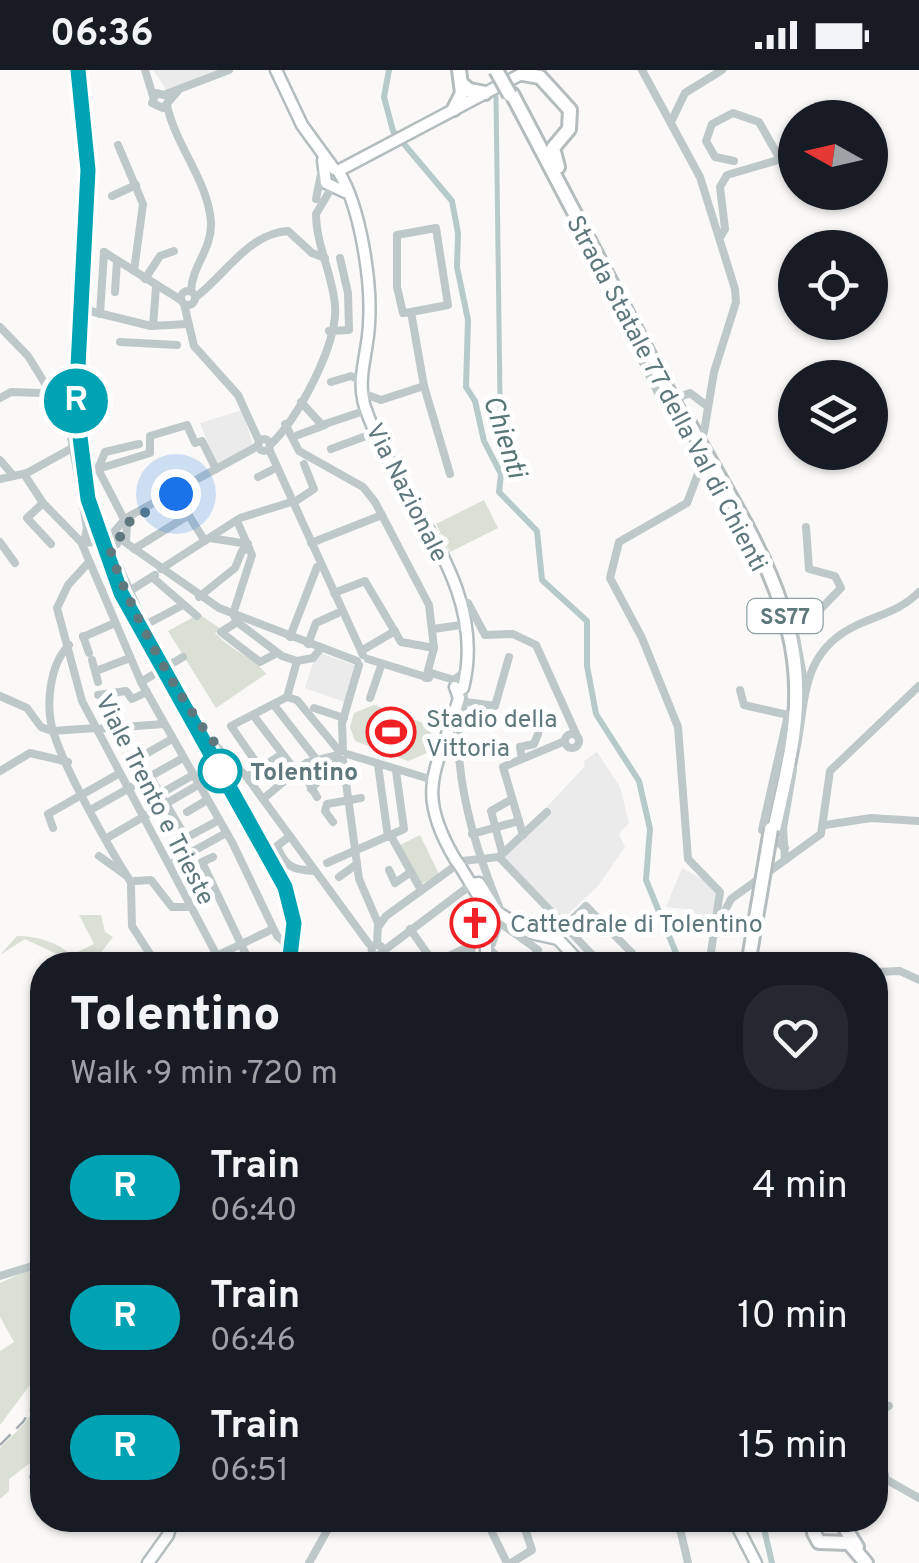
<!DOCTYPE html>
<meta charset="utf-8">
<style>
:root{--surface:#171b24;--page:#242831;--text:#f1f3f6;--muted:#9ea1a6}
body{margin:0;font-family:Overpass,sans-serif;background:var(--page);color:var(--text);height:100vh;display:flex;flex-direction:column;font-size:38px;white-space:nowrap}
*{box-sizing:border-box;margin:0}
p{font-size:32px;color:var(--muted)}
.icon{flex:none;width:55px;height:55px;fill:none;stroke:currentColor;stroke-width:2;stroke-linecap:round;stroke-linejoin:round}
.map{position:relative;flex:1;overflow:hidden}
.panel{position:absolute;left:30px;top:882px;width:858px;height:580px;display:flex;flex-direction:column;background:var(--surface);border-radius:40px;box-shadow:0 2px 8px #0004}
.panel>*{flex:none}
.badge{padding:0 20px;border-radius:32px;font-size:35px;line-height:65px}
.needle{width:65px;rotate:278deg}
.controls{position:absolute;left:778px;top:30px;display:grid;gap:20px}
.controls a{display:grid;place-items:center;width:110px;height:110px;border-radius:50%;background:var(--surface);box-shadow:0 2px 8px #0004;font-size:50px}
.you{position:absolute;width:50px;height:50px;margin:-25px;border:8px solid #fff;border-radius:50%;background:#1a73e8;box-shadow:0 0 0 15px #1a73e833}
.map>.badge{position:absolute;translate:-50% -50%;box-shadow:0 0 0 5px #fff}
.round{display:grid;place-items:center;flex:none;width:105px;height:105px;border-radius:40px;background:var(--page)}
.headline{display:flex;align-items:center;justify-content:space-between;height:170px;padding:0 40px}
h1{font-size:48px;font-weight:800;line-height:75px}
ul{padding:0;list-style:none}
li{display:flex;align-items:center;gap:30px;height:130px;padding:0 40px}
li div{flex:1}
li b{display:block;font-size:38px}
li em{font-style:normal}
li .badge{min-width:110px;font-weight:700;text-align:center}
.status{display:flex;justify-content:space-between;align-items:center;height:70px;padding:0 50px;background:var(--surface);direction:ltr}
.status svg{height:28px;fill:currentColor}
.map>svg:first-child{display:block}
.built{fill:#eaebea}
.green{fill:#dbe0d6}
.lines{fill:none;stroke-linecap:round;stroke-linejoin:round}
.canal{stroke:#b6caca;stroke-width:5}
.river{stroke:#b6caca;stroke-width:6}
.major-casing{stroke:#b3bcbe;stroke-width:15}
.highway-casing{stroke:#b5bcbe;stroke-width:18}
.minor{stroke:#bfc8c9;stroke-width:8}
.major{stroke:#fff;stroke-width:10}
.highway{stroke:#fff;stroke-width:12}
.rail{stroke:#a1adb0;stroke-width:2.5;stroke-dasharray:15 8;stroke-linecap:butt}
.major-bridge-casing{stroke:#b3bcbe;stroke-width:15;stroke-linecap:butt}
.highway-bridge-casing{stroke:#b5bcbe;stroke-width:18;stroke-linecap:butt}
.major-bridge{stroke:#fff;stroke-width:10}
.highway-bridge{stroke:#fff;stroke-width:12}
.line-casing{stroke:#fff;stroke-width:22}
.line{stroke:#00a3b4;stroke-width:15}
.walk{stroke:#5e787e;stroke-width:10;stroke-dasharray:0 18}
.stop-dot{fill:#fff;stroke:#00a3b4;stroke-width:5}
.labels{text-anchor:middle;stroke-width:10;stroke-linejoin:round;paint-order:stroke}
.shield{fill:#fff;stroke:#8ea0a5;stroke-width:2.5}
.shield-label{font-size:22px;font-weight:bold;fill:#5e787e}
.street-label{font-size:25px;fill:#5e787e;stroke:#fff}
.poi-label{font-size:25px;fill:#5e787e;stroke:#fff;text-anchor:start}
.stop-label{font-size:25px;font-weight:bold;fill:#5e787e;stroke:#fff;text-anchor:start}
.water-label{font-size:28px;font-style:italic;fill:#587676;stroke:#fff}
</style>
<div class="status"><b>06:36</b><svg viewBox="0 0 49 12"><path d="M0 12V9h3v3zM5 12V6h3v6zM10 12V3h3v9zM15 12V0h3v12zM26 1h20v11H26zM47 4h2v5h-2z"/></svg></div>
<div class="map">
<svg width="919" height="1493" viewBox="0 0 919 1493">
<rect width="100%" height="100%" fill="#faf9f7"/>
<g class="built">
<polygon points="153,0 223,0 168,22"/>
<polygon points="242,340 253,375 217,396 200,353"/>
<polygon points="321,583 356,596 347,633 305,618 314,590"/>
<polygon points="597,682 620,717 629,753 619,764 625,777 598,816 562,850 502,785 585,696 584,691"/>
<polygon points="682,798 709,812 719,825 709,857 696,855 696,844 691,840 666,837"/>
</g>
<g class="green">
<polygon points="484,430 498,458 450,482 436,454"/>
<path d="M199 544 221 559 215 563C229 579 257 590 266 604L216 638 168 561Z"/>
<polygon points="374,635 426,654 433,667 427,683 408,691 355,671 350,657 354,643"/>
<polygon points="420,765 439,804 420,815 400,775"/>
<path d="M79 845H101L105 862 113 867 100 884 102 893 116 882 127 891 143 884 152 895H96L89 883 71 891 25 869 0 885 17 866C37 866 58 872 71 885L94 874Z"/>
<polygon points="42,1194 42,1299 0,1355 0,1281 14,1272 0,1247 0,1213"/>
<polygon points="42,1327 42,1384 9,1409 9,1421 0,1429 0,1378 24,1354"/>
</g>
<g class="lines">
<polyline class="canal" points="496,27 501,404"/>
<g class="river">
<polyline points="389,0 384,27 393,61 452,131 458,163 457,197 468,250 466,317 475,331 484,371 501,404 499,422 537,461 542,510 587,551 587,596 596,644 639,711 650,759 646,810 681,895"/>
<polyline points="762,1450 772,1493"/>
</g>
<g class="major-casing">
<g id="major">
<polyline points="276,0 302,55 334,99"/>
<polyline points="323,90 326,113 345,122"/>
<path d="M338 101C360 135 372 211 369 254 368 283 356 309 365 337 397 432 490 512 463 618L458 621"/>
<polyline points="338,101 527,1"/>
<path d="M455 617 459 628C438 700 413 718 455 789"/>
<polyline points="460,796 483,834 487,895"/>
<polyline points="472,814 479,813 497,842 531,863 558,869 582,895"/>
<polyline points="734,1450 756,1493"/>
<polyline points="148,1493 168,1465 172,1450"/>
</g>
</g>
<g class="highway-casing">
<g id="highway">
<polyline points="523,4 540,7 570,40 569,59 553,78 558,97"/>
<polyline points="461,13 469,20 485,23"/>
<polyline points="512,24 668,321"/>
<polyline points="454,39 462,23 459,0"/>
<path d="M689 353C732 434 794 520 796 615 798 663 784 713 774 760"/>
<polyline points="875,1406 880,1406"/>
<polyline points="816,1450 814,1463 819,1472 849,1473 866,1493"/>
<polyline points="840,1450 857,1477"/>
</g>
</g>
<g class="minor">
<polyline points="145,0 153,26"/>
<polyline points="642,0 700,107 735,219 736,232 714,302 704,362"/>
<polyline points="166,24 229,0"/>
<polyline points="168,26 156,23 152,33 163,38 177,22"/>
<path d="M167 35C175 75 209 112 211 153 212 179 192 196 191 221"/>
<polyline points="671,52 685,23 722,0"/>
<polyline points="118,75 143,134 134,201"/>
<polyline points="734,91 715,87 706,71 712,54 733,43 759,52 780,89"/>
<polyline points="112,126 136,115"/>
<polyline points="316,129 321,104"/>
<polyline points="721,166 725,159 720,117 727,105 795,85"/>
<polyline points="104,182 181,230"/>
<polyline points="145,209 160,186 174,181"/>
<circle cx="188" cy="228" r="7"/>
<polyline points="115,222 117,191"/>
<path d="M196 227C224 206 249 163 288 161L312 183 325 188"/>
<polyline points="184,234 194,276 238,325 259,371"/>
<polyline points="90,241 151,256 188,254"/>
<polyline points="411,242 403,243 397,217 397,165 436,158 448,235 411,242 424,316 450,404"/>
<polyline points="100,244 104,182"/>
<polyline points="619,245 661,329 669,331 690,323 707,336"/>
<polyline points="153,256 156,217"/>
<polyline points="0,257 28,286 49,320"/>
<polyline points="329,261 349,260 348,223 340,188"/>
<polyline points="120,272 177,275"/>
<polyline points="82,306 83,385 86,397 98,399"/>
<polyline points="331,312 351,306 361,311"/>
<polyline points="362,323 381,330 424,316"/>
<polyline points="50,324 70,361 87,458 85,468"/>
<polyline points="0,328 11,322 42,323"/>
<polyline points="301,332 322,355 367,340"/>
<polyline points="80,333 96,328"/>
<polyline points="285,354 299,381 363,417 375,432 429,535 434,578 426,608"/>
<polyline points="298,365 325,355"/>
<circle cx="264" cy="375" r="6"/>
<path d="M270 375C298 350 338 273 335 236 333 205 316 175 316 144L332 117"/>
<polyline points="269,379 363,585"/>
<polyline points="331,379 377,362"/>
<polyline points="0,390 12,404"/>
<polyline points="701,396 687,433 619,472 610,508 642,568 678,657 688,789 720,822 709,895"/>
<polyline points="98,399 150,383 150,366 187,355 195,373 202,371 216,399"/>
<polyline points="98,399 127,455 126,471"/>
<polyline points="98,399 105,382 139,374"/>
<polyline points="24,404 43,433 82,473"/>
<polyline points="258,407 272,400"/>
<polyline points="0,409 27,403 74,377"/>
<polyline points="175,424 205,471"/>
<polyline points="43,433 27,448 51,474"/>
<polyline points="293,433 314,419 304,394"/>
<polyline points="237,451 252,485 233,544 237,552 282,586 297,591 313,588 321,578"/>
<polyline points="113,463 126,448 258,376"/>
<polyline points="119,468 219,538 357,591"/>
<polyline points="210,468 248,474"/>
<polyline points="108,471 82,473 113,463 119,467 117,474"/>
<polyline points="0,472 15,493"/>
<polyline points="109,473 145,555 211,671 246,706 369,874"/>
<polyline points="311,473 382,445"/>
<polyline points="82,474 141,612 233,774 277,866 311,895"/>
<polyline points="134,479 189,445"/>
<polyline points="89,492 68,515 57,538 82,631 222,895"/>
<polyline points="161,499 240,448 288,433"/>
<polyline points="152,507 197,546"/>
<polyline points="128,522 155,505"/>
<polyline points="334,523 365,511 401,572 434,578"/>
<polyline points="199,527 235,498 242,481 249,478"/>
<polyline points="461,531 468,533 485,565 513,564 536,575 577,666"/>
<polyline points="237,552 221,562 260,592 277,583"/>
<polyline points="145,555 183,535"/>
<polyline points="433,559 461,555 464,559"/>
<polyline points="83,566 89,583"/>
<polyline points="83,567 115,553"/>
<polyline points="290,567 317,497"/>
<polyline points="308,574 316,553 338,543"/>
<path d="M69 575C49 595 45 638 54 664 66 702 108 776 130 811"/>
<polyline points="361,581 395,561"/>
<polyline points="368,589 429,608"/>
<polyline points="92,590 98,612"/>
<polyline points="96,601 130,588"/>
<polyline points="428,602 454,610 463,603"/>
<polyline points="804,611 794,557 810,550 841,518 835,506 809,499 806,457"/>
<polyline points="141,612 183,587"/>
<path d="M463 619C467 638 457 654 458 673 461 732 478 785 500 839"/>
<polyline points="740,620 744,635 788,645 762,760 785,778"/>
<polyline points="98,625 126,621 132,629 147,622"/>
<polyline points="0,626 27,638 41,657 52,661 96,658"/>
<polyline points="287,627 297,630 340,682"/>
<polyline points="287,627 297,591"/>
<polyline points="370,628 381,596"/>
<polyline points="466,632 495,636 509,587"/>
<polyline points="274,635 316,689"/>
<polyline points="314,638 344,648"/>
<polyline points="253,645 298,704"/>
<polyline points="96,659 164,654"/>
<circle cx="572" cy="671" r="7"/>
<path d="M797 676C806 626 802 581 857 555 881 544 900 541 919 522"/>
<polyline points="343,681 342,653 359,595"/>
<polyline points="347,684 433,710"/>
<polyline points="522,688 520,677 534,674 538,664"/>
<polyline points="343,690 359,809 378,853 377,875"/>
<polyline points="130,693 172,669"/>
<polyline points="378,695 388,767"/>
<polyline points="260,698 231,656 287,627"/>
<polyline points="0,701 30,683 68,692"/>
<polyline points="302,701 317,727"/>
<polyline points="298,704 341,690"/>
<polyline points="150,706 186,768 219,750"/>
<polyline points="247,707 282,684"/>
<polyline points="311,719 326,703 324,692"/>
<polyline points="160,724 193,705"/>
<polyline points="263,729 306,693 338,685"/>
<polyline points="92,739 183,688"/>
<polyline points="187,742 207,730"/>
<polyline points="333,752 325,741 327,734 361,728"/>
<polyline points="825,755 871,748 919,751"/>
<polyline points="53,758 48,744 120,703"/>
<polyline points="472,764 519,751"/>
<polyline points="523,765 503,697 565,671"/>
<path d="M290 766 277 776C285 797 293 800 315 801"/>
<polyline points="391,766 421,820"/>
<polyline points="107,768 198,715"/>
<polyline points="502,782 491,741 512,729"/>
<polyline points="99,786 124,804"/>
<polyline points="213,787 202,792 251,895"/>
<polyline points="499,787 602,895"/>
<polyline points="499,787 547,742"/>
<polyline points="785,790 783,758 793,700"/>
<polyline points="174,792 226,763"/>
<polyline points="327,793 404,759 396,701"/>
<polyline points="389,800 395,813 411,802"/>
<polyline points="339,807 357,794"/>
<polyline points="135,811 151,810 172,837 188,837"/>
<polyline points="131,816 132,856 157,895"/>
<polyline points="500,851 492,874 486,876 506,895"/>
<polyline points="500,853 538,880 527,895"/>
<polyline points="516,853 570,861"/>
<polyline points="718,854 731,829 821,764 830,701 919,616"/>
<polyline points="379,856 386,846 462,791 499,787"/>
<polyline points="565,856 586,836 632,883 618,895"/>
<polyline points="410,859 434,893"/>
<circle cx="377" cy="880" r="5.5"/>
<polyline points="471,879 474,895"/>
<polyline points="382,882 472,814"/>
<polyline points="214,887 273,859"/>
<polyline points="368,891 376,888 385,895"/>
<polyline points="430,895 486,868"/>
<polyline points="875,902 900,901 919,910"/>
<polyline points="0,1206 42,1193"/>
<polyline points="875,1345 889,1336"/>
<polyline points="880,1406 919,1428"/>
<polyline points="33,1407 42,1400"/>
<polyline points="486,1450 507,1493"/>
<polyline points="678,1450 688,1493"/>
<polyline points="309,1493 333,1450"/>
<polyline points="511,1493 532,1480 522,1450"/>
</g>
<use href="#major" class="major"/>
<use href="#highway" class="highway"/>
<g class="rail">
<polyline points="78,0 88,100 76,336 88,429 121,523 285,817 294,853 289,895"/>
<polyline points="0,1375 23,1352 42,1322"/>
</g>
<g class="major-bridge-casing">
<polyline id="major-bridge" points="455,789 460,796"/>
</g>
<g class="highway-bridge-casing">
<g id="highway-bridge">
<polyline points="496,0 510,25"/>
<polyline points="668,321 687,356"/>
<polyline points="748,895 771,759"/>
</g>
</g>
<use href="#major-bridge" class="major-bridge"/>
<use href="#highway-bridge" class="highway-bridge"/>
</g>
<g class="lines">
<g class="line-casing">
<polyline id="line" points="78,0 88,100 76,336 88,429 121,523 285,817 294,853 289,895"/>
</g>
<use href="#line" class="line"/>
<path class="walk" d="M176 424 129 452 111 482C123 528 193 659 229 687L220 701"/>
</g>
<defs>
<g id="stadium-ring" transform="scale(2.5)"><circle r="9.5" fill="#fff" stroke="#f12025" stroke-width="1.5"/><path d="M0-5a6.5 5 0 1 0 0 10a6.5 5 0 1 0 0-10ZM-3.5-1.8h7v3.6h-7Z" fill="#f12025"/></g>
<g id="church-ring" transform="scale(2.5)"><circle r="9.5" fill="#fff" stroke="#f12025" stroke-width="1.5"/><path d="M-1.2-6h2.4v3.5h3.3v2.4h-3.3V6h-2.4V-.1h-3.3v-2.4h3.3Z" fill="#f12025"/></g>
</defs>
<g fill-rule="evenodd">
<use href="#stadium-ring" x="391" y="662"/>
<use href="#church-ring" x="475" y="853"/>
</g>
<circle class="stop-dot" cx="220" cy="701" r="20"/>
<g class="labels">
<rect class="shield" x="747.5" y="529" width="75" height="34" rx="8"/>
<g class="shield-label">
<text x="785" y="554">SS77</text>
</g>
<g class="street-label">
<text transform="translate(668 323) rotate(62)" y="9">Strada Statale 77 della Val di Chienti</text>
<text transform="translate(408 422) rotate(63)" y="9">Via Nazionale</text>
<text transform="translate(156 729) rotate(63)" y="9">Viale Trento e Trieste</text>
</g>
<g class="poi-label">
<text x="426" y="657">Stadio della<tspan x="426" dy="29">Vittoria</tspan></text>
<text x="510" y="862">Cattedrale di Tolentino</text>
</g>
<g class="stop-label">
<text x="250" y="710">Tolentino</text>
</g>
<g class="water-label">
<text transform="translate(506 366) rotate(72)" y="10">Chienti</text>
</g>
</g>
</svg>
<div class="controls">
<a><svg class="needle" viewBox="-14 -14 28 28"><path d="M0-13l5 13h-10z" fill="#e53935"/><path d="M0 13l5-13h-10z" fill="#9ea1a6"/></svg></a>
<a><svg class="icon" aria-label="locate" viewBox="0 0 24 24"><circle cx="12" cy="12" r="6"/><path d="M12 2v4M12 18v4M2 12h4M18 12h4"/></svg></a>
<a><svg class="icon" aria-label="layers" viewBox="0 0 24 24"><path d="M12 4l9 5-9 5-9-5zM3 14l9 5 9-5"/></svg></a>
</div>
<div class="you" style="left:176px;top:424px"></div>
<b class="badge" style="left:76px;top:331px;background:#00a3b4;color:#fff">R</b>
<section class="panel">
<div class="headline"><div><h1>Tolentino</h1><p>Walk · 9 min · 720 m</p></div><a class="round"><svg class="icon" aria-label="heart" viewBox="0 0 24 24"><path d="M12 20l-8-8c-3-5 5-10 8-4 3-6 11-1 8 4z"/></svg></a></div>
<ul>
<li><span class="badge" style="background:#00a3b4;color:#fff">R</span><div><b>Train</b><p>06:40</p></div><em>4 min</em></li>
<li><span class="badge" style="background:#00a3b4;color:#fff">R</span><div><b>Train</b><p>06:46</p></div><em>10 min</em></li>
<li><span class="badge" style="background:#00a3b4;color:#fff">R</span><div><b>Train</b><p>06:51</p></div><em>15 min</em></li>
</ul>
</section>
</div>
